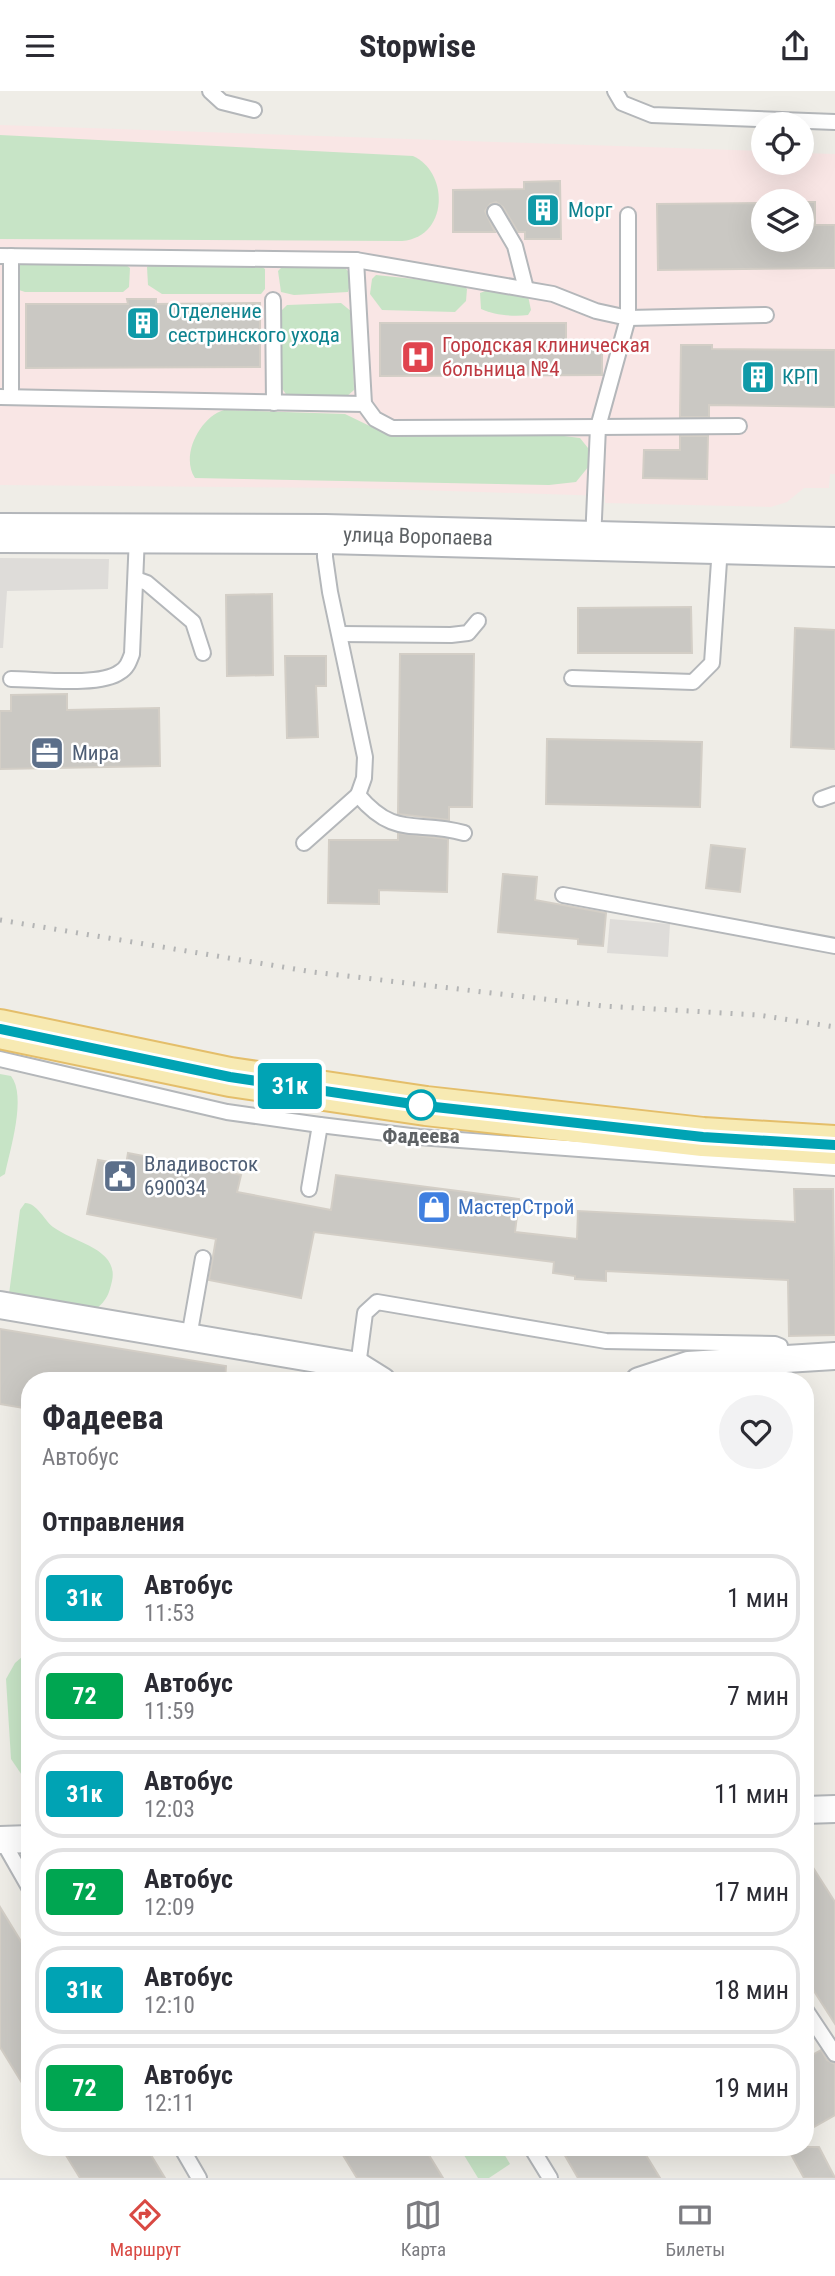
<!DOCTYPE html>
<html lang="ru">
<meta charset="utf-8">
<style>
:root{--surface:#fff;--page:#f2f2f3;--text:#2b2b33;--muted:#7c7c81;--line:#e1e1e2;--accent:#d94943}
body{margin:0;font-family:"Roboto Condensed",sans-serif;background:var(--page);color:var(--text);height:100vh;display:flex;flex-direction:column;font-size:26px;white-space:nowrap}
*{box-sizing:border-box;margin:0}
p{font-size:23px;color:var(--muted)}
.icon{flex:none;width:38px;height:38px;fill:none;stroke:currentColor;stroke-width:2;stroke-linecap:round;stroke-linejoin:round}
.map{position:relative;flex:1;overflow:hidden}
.drawer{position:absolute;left:21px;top:1281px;width:793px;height:784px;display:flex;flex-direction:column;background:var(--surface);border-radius:28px;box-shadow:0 7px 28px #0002}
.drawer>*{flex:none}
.badge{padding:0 14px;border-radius:5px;font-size:24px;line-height:46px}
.tools{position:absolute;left:751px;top:21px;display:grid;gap:14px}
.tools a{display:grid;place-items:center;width:63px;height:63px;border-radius:50%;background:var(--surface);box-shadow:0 7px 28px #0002;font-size:35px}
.map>.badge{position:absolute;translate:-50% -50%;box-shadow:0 0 0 4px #fff}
h2{padding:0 21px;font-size:26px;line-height:63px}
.round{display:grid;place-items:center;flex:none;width:74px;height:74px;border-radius:37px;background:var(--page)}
.overview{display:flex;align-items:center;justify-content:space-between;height:119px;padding:0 21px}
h1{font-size:33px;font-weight:700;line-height:52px}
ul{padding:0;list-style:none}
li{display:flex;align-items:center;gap:21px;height:88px;margin:0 14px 10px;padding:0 7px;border:4px solid var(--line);border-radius:28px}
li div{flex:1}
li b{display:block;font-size:26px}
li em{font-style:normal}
li .badge{min-width:77px;font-weight:700;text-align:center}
header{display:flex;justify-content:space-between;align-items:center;height:91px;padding:0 21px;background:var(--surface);font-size:32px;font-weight:700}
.menu{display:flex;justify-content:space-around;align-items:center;height:98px;border-top:2px solid var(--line);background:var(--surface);font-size:19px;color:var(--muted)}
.menu a{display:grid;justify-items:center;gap:4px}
.menu .selected{color:var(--accent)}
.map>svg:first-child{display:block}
.industrial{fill:#dedcd9}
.medical{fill:#f9e6e5;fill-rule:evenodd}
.green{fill:#c7e4c6}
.building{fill:#cac8c3;stroke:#d3cec6;stroke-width:2}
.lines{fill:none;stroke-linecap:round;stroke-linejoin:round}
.service-casing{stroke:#b4b7ba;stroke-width:18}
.minor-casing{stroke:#b4b7ba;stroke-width:30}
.secondary-casing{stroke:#b3b6ba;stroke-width:42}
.primary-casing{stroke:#e4be6a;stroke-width:42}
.service{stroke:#fff;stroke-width:14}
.minor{stroke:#fff;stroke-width:26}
.secondary{stroke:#fff;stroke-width:38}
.primary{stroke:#f7eab3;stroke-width:38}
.rail{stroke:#b4b5b5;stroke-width:5;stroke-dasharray:2 9;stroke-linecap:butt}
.line-casing{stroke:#fff;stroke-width:16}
.line{stroke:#00a3b4;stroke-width:10}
.stop-dot{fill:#fff;stroke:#00a3b4;stroke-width:3.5}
.labels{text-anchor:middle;stroke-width:5;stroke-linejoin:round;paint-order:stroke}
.culture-label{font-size:21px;fill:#0d838f;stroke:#fff;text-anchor:start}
.health-label{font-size:21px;fill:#be3a42;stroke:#fff;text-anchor:start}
.street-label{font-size:21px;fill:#5e6265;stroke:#fff}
.service-label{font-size:21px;fill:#4e5e75;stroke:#fff;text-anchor:start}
.stop-label{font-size:21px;font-weight:bold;fill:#5e6265;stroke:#fff}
.shop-label{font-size:21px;fill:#366cbe;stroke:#fff;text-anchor:start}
</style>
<header><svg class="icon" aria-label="menu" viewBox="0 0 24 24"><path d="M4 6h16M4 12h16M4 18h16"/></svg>Stopwise<svg class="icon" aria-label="share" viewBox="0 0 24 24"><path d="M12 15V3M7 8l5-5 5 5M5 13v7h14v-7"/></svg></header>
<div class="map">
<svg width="835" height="2087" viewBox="0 0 835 2087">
<rect width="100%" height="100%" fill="#efede7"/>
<g class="industrial">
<polygon points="0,467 109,468 108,498 7,500 3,557 0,557"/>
<polygon points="610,828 670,833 668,866 607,862"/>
</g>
<path class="medical" d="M0 34 763 60V72H802V62L835 63V383H830L829 397H804L787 411 771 416 605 412V405L357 397 0 394ZM763 110H802V149H763Z"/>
<g class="green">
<path d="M0 44 413 65C449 81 449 146 402 150L0 148Z"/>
<polygon points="24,172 123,172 130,177 129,196 123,201 25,201 19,199 19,174"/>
<polygon points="155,172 259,174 265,178 265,198 261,203 162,203 148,194 147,176"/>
<polygon points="342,173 352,185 348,201 294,204 281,201 278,180 282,176"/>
<polygon points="376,184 462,193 467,198 466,210 455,221 382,219 370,203 372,188"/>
<path d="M488 199 528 205 531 219 528 224C513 226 494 224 481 218L480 202Z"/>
<polygon points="341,212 352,221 354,299 346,306 288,306 281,296 277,224 287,214"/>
<path d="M224 319 345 323 378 339 406 345 556 344 580 347 588 357 589 375 576 391 549 394 195 387C180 365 200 326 224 319Z"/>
<path d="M0 983 11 985C27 1005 10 1059 5 1083L0 1086Z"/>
<path d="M25 1112C37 1112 44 1129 53 1136 75 1152 119 1158 112 1190 109 1203 107 1209 96 1218L9 1203 20 1119Z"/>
<polygon points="30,1559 30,1696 11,1668 6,1588 15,1572"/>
<polygon points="459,2056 500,2056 510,2073 489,2087 478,2087"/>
</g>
<g class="building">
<polygon points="560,90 561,148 525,148 525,141 518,141 503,116 496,111 490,113 485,120 495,141 453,141 453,99 524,98 524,91"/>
<polygon points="802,111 815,111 815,134 835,134 835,177 658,179 657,113 763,112 763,149 802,149"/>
<polygon points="127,208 156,208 156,213 260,212 260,276 26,277 26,213 128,213"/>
<polygon points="380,232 566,232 566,259 602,258 602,284 380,285"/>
<polygon points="681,254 712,254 712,258 835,259 835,316 709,314 709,326 680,326"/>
<polygon points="680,345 708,345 707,388 643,387 644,359 680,359"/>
<polygon points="272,503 273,584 227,585 226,504"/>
<polygon points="691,516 692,562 578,562 578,517"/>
<polygon points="795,537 835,539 835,658 791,656"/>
<polygon points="400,563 474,563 472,716 449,716 449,729 398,723"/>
<polygon points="285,565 326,565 326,595 316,595 318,646 287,647"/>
<polygon points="67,603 67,619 159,617 160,675 0,678 0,620 11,620 11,604"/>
<polygon points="547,648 702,651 700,716 546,713"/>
<polygon points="398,742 448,748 447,801 379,799 379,813 328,812 329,749 398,749"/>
<polygon points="711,754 745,758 740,801 706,797"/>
<polygon points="503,783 537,786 535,809 606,822 603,855 578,853 578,848 498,841"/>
<polygon points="128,1062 241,1084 237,1101 331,1119 336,1084 519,1108 515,1141 577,1148 578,1120 795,1131 794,1098 833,1098 835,1244 789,1245 788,1189 606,1180 606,1190 575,1188 575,1185 553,1182 554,1171 314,1141 301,1207 209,1189 216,1148 87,1123 98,1069 126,1074"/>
<polygon points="0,1238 226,1275 225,1290 30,1290 30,1318 0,1313"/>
<polygon points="805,1764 835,1811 835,1933 805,1886"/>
<polygon points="0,1816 30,1865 30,2005 0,1956"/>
<polygon points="821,1959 827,1969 835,1973 835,2024 805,2041 805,1968"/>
<polygon points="61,2056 146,2056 165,2087 80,2087"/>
<polygon points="338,2056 424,2056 443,2087 357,2087"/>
<polygon points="560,2056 641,2056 660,2087 578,2087"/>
<polygon points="787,2056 819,2056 835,2087 804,2087"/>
</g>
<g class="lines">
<g class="service-casing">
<g id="service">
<polyline points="210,0 222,11 254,19"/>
<polyline points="615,0 622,12 652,24 835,31"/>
<polyline points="495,121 515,155 526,198"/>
<polyline points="628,124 628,227 766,224"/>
<polyline points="0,165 356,169 553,203 596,220 628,227 598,336 739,335"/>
<polyline points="11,165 11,306"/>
<polyline points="356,169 364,313"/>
<polyline points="273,209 274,312"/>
<polyline points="0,306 364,313 375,328 392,337 598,336 593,450"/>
<path d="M325 445V466L330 501 365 666 364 687 358 704C396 749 416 728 464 742"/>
<polyline points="136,488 147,492 193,531 203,562"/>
<polyline points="340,543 451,544 468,542 478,530"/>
<polyline points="572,587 693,591 712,572 720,456"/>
<path d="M11 588C37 588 100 596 120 581 127 577 129 571 132 563L137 445"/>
<polyline points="821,708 835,703"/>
<polyline points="304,752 358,704"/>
<polyline points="563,804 835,855"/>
<polyline points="0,968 227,1021 320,1034 419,1046 835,1077"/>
<polyline points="309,1098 320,1034"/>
<polyline points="189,1246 203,1167"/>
<polyline points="356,1290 365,1222 377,1211 606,1250 775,1253 780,1255 781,1267"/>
<polyline points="2,1749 30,1798"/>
<polyline points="805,1918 835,1963"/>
<polyline points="181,2056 199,2087"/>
<polyline points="531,2056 550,2087"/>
</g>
</g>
<g class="minor-casing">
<g id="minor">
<polyline points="0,1214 358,1275 382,1290"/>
<polyline points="639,1290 688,1274 835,1265"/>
<polyline points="805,1719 835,1718"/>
<polyline points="0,1749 30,1748"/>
</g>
</g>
<g class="secondary-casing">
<g id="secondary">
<path id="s1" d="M0 442 325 443 835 456"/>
</g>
</g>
<g class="primary-casing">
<polyline id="primary" points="0,938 230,986 426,1015 703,1046 835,1054"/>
</g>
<use href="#service" class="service"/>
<use href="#minor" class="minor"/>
<use href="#secondary" class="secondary"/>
<use href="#primary" class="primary"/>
<polyline class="rail" points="0,829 313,881 603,915 758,924 835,936"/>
</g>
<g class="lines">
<g class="line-casing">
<polyline id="line" points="0,938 230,986 426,1015 703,1046 835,1054"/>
</g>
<use href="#line" class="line"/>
</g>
<defs>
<g id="building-square" transform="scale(1.75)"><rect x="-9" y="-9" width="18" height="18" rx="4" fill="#0f9aa8" stroke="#fff"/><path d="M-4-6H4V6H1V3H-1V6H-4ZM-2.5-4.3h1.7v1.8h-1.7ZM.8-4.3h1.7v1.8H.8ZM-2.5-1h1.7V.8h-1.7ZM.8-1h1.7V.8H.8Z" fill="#fff"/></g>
<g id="hospital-square" transform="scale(1.75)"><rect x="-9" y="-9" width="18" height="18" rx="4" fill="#e0444e" stroke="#fff"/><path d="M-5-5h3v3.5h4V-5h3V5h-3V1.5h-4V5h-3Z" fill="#fff"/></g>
<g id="office-square" transform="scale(1.75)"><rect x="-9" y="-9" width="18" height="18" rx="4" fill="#5c6f8a" stroke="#fff"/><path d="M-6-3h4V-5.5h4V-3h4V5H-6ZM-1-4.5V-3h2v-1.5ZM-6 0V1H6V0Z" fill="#fff"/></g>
<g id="civic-square" transform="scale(1.75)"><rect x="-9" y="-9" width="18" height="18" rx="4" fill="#5c6f8a" stroke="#fff"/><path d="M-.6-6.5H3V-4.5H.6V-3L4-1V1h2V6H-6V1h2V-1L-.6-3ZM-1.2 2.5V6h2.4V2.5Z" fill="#fff"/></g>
<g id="shop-square" transform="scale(1.75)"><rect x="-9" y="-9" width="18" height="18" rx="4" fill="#3f7fe0" stroke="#fff"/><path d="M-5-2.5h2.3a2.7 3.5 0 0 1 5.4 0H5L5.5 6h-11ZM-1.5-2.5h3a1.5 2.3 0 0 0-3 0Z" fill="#fff"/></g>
</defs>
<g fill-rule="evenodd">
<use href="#building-square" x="543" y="119"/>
<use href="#building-square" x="143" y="232"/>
<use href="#hospital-square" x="418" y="266"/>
<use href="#building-square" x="758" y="286"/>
<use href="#office-square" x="47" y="662"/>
<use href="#civic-square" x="120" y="1085"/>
<use href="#shop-square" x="434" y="1116"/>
</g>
<circle class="stop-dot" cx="421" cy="1014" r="14"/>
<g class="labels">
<g class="culture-label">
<text x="568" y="126">Морг</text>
<text x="168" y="227">Отделение<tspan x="168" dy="24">сестринского ухода</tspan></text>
<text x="782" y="293">КРП</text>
</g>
<g class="health-label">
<text x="442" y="261">Городская клиническая<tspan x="442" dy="24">больница №4</tspan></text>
</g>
<g class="street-label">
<text dy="7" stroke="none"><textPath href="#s1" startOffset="418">улица Воропаева</textPath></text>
</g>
<g class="service-label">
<text x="72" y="669">Мира</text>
<text x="144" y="1080">Владивосток<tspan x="144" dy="24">690034</tspan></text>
</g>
<g class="stop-label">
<text x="421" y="1052">Фадеева</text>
</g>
<g class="shop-label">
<text x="458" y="1123">МастерСтрой</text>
</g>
</g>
</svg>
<div class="tools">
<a><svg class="icon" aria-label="locate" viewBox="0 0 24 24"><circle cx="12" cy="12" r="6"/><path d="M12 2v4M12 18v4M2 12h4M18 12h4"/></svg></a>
<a><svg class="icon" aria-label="layers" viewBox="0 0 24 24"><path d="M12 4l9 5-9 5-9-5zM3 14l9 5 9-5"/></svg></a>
</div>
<b class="badge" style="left:290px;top:995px;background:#00a3b4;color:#fff">31к</b>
<section class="drawer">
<div class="overview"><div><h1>Фадеева</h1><p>Автобус</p></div><a class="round"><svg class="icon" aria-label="heart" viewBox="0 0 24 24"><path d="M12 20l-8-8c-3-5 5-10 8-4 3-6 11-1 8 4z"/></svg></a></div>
<h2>Отправления</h2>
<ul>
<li><span class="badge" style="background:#00a3b4;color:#fff">31к</span><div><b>Автобус</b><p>11:53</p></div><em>1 мин</em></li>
<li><span class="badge" style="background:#00a651;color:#fff">72</span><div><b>Автобус</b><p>11:59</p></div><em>7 мин</em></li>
<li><span class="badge" style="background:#00a3b4;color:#fff">31к</span><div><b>Автобус</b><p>12:03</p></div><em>11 мин</em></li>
<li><span class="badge" style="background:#00a651;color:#fff">72</span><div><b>Автобус</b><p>12:09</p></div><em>17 мин</em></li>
<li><span class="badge" style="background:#00a3b4;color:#fff">31к</span><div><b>Автобус</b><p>12:10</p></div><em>18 мин</em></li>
<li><span class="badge" style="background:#00a651;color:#fff">72</span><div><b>Автобус</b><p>12:11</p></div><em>19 мин</em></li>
</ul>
</section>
</div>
<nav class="menu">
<a class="selected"><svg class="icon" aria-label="directions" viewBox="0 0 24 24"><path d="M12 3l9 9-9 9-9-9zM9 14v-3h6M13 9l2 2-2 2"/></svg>Маршрут</a>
<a><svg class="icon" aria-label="map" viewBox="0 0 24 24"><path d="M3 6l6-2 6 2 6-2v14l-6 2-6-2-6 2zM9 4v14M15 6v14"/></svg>Карта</a>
<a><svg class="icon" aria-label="tickets" viewBox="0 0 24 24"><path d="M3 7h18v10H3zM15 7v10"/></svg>Билеты</a>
</nav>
